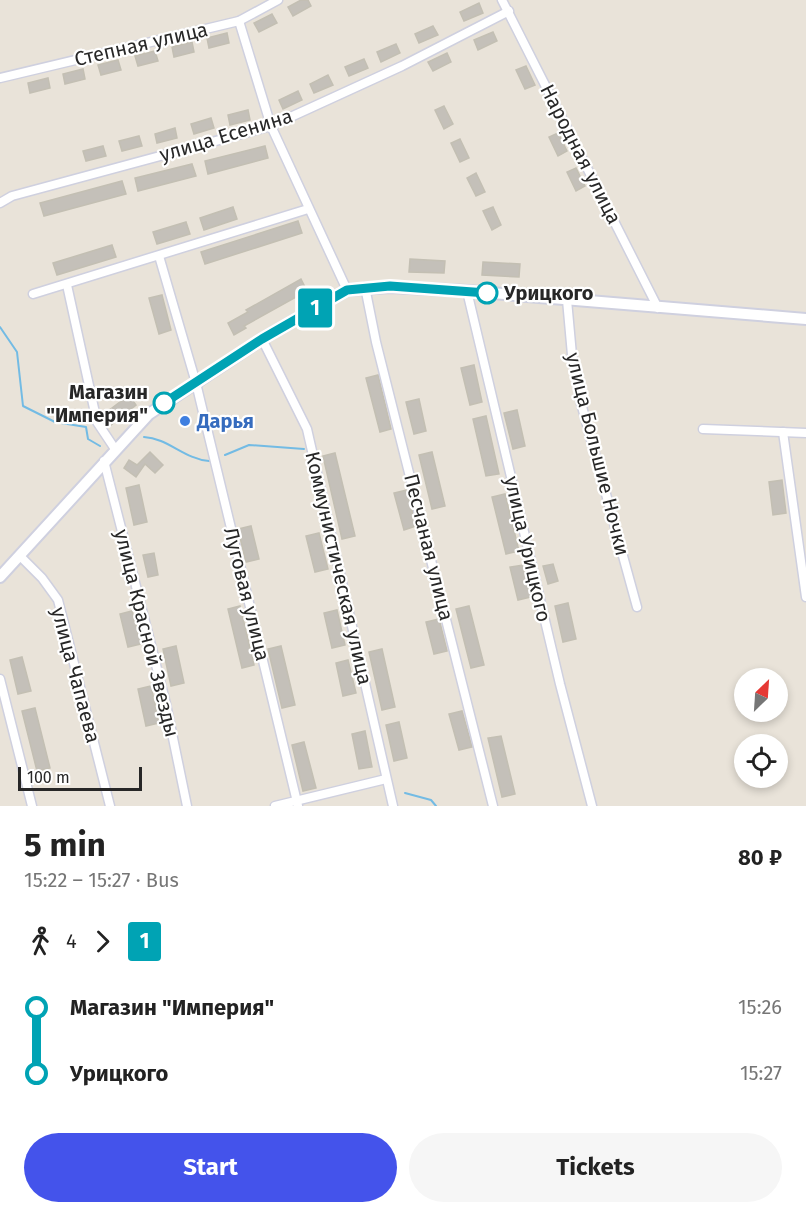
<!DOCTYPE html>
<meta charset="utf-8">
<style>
:root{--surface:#fff;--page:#f6f6f6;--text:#222;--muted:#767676;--accent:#4453eb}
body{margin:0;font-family:"Fira Sans",sans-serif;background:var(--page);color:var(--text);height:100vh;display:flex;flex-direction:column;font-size:22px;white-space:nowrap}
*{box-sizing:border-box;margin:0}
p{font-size:20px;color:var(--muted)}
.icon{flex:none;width:33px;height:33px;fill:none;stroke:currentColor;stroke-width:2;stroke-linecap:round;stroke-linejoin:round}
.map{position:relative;height:806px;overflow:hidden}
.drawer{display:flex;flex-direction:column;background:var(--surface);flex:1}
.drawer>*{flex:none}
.badge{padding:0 12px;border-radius:4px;font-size:21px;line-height:39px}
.needle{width:39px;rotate:25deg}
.fabs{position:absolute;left:734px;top:668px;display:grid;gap:12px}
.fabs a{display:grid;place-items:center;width:54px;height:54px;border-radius:50%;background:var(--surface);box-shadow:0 3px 9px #0003;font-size:30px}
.scale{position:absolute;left:18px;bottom:15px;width:124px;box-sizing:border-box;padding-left:6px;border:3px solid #272727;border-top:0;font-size:16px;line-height:21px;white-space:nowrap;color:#272727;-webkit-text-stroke:4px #fff;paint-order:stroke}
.map>.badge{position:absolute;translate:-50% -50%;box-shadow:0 0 0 3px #fff}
.legs{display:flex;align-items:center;gap:9px;height:66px;padding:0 24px;font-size:20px}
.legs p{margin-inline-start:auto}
.overview{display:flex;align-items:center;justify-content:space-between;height:102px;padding:0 24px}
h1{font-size:33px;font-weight:700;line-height:45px}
.action{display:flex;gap:12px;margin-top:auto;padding:12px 24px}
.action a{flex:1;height:69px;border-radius:36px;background:var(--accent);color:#fff;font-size:24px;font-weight:700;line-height:69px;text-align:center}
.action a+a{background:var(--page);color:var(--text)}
ul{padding:0 24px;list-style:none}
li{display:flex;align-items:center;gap:21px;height:66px;font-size:22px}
li i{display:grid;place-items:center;width:9px;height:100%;margin:0 8px;background:currentColor}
li i::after{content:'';width:15px;height:15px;margin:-8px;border:4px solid;border-radius:50%;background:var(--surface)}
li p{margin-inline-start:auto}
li:first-child i{background:linear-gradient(#0000 50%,currentColor 0)}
li:last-child i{background:linear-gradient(currentColor 50%,#0000 0)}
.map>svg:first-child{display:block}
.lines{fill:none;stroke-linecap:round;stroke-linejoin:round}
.stream{stroke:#73bbe4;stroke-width:2}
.building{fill:#c4c0b9;stroke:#c3bfb3;stroke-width:1.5}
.minor-casing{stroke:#cfd0df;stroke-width:11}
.tertiary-casing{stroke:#cfd0df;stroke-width:14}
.minor{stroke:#fff;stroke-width:8}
.tertiary{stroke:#fff;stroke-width:10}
.line-1-casing{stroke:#fff;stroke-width:14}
.line-1{stroke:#00a3b4;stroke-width:9}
.stop-1-dot{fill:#fff;stroke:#00a3b4;stroke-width:3}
.shop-dot{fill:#3f7fe0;stroke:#fff;stroke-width:2}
.labels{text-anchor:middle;stroke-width:4.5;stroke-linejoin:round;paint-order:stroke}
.street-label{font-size:20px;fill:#272727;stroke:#fff}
.stop-label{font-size:20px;font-weight:bold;fill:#272727;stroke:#fff;text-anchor:start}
.shop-label{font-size:20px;font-weight:bold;fill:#366cbe;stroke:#fff;text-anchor:start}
</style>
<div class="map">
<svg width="806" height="806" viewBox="0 0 806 806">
<rect width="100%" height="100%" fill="#e9e3d9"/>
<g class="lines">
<g class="stream">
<polyline points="0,327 17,352 23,406 55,422 86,427 88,439 100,446"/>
<path d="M144 437C168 438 184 459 209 461"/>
<polyline points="225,455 249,445 304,449"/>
<polyline points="405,793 431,800 436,806"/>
</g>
</g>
<g class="building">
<polygon points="301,0 308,0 311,6 293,16 288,7"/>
<polygon points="479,3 483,13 464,21 460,12"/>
<polygon points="272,14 277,23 259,32 254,23"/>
<polygon points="433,26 438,35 419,43 415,34"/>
<polygon points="493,32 497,41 478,50 474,40"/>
<polygon points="227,33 229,43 209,48 207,38"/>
<polygon points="192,42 194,52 174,57 172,47"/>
<polygon points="396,44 400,53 381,62 377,52"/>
<polygon points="155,51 158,61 138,66 135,56"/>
<polygon points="447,53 451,62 433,71 428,62"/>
<polygon points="364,59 368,68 349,76 345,67"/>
<polygon points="118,60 121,70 101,75 98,65"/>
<polygon points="526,66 535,85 525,89 516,70"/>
<polygon points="83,69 85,79 65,84 63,74"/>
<polygon points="328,75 333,85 314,93 310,84"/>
<polygon points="48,78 50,88 30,93 28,83"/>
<polygon points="298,91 302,100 283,109 279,100"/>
<polygon points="444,106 453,124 444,129 435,110"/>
<polygon points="248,110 250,120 230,125 228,115"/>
<polygon points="211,118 214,128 194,134 191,124"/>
<polygon points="175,128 177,138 157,143 155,134"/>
<polygon points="558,133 567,151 558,156 549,137"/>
<polygon points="139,136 142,146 122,151 119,141"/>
<polygon points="460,139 469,158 460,162 451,143"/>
<polygon points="103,146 106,156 86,161 83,151"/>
<polygon points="265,146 268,158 208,174 205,161"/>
<polygon points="192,164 196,176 138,191 135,178"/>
<polygon points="576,168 585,186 576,191 567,172"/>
<polygon points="476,173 485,192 476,196 467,178"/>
<polygon points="122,181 126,194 44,216 40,203"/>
<polygon points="233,207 237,219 204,230 200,218"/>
<polygon points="493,207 501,225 492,230 483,211"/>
<polygon points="298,221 302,233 205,264 201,252"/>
<polygon points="186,222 190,234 157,244 153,232"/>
<polygon points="112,245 116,257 57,275 53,263"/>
<polygon points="410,259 445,261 444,273 409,272"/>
<polygon points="483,262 520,264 519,277 482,275"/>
<polygon points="301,279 307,291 244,326 246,328 234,335 228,323 248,312 246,310"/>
<polygon points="162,295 171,330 159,334 149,298"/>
<polygon points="474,365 482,402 470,405 461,368"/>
<polygon points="378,375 391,429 380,432 366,378"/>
<polygon points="129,395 136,405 111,425 103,415"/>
<polygon points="419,399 426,431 414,434 406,402"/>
<polygon points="517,410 525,446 513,449 504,413"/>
<polygon points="486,416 499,474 486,476 473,419"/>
<polygon points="150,452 163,465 155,473 145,464 136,477 124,468 129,460 137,465"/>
<polygon points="432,452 445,506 432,509 419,455"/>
<polygon points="335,453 355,536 342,539 323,456"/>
<polygon points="782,480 786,513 773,515 769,482"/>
<polygon points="139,485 147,522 134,525 126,488"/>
<polygon points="407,490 416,526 404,530 394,493"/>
<polygon points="505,494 519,551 506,554 492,497"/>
<polygon points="251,526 259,559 246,562 238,529"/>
<polygon points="319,533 328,569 315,572 306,536"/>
<polygon points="154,553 158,575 148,577 143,555"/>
<polygon points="553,564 558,581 548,584 543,566"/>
<polygon points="523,565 531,597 518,600 510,567"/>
<polygon points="568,603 576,639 563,642 555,606"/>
<polygon points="240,606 254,665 242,668 228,609"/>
<polygon points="469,606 484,665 471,668 456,609"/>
<polygon points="337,610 345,645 332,648 324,613"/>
<polygon points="132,611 141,644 128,647 120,614"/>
<polygon points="439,619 447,651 434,654 426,622"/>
<polygon points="176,646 184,683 171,686 163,649"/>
<polygon points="281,646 295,705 282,708 268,649"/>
<polygon points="382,649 395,707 382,710 369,652"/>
<polygon points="22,657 31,691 18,694 10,660"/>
<polygon points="348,660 356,693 343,696 336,663"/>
<polygon points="151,686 159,723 146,726 138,689"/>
<polygon points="35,708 50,768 37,771 22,711"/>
<polygon points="462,711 472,747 459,750 449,714"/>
<polygon points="399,722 407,758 394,761 386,725"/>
<polygon points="365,731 372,767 359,769 352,734"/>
<polygon points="501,736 515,794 502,797 488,738"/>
<polygon points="304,742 316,788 303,791 292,745"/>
</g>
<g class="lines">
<g class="minor-casing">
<g id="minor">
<polyline points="502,0 658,308"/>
<polyline points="239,21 271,126 347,290"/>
<polyline points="0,78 239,21 278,0"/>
<polyline points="0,203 12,196 271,126 402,66 509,11"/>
<polyline points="159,256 196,383 298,806"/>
<polyline points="67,285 97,422 115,449"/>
<polyline points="365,287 376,342 493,806"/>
<polyline points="467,291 560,684 592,806"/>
<polyline points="33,294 308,209"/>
<polyline points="567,300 572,355 581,403 637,607"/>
<polyline points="262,339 307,429 393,806"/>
<polyline points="703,429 806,433"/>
<polyline points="783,432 806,597"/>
<polyline points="104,461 166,704 187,806"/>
<polyline points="20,556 42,578 58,600 110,806"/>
<polyline points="0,679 32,806"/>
<polyline points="275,806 386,779"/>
</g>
</g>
<g class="tertiary-casing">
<polyline id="tertiary" points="0,577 149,414 262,339 347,290 390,287 467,291 806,319"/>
</g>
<use href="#minor" class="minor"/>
<use href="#tertiary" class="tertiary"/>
</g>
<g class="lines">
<g class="line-1-casing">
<polyline id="line-1" points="164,403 262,339 347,290 390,286 487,293"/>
</g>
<use href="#line-1" class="line-1"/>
</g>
<g class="stop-1-dot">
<circle cx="487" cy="293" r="10"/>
<circle cx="164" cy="403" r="10"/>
</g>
<circle class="shop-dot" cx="185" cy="421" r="6"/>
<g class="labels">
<g class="street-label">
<text transform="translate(141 44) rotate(-13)" y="7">Степная улица</text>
<text transform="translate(226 135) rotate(-17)" y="7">улица Есенина</text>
<text transform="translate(581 154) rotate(63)" y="7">Народная улица</text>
<text transform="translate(598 454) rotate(76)" y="7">улица Большие Ночки</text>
<text transform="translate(429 547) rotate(76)" y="7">Песчаная улица</text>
<text transform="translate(528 549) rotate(77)" y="7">улица Урицкого</text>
<text transform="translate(339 568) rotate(77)" y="7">Коммунистическая улица</text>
<text transform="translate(247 594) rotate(76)" y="7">Луговая улица</text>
<text transform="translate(147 633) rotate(76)" y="7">улица Красной Звезды</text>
<text transform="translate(76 675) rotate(75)" y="7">улица Чапаева</text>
</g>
<g class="stop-label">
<text x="504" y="300">Урицкого</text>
<text x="148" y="399" text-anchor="end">Магазин<tspan x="148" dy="23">"Империя"</tspan></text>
</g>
<g class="shop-label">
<text x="197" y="428">Дарья</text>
</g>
</g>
</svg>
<div class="fabs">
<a><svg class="needle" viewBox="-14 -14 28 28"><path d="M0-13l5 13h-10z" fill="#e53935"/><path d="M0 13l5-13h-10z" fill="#767676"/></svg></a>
<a><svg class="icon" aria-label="locate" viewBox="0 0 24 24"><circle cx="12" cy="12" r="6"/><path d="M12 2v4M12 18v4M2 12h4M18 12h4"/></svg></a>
</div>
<div class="scale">100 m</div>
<b class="badge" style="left:315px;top:308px;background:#00a3b4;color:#fff">1</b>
</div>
<section class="drawer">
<div class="overview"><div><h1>5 min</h1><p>15:22 – 15:27 · Bus</p></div><b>80 ₽</b></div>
<div class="legs"><svg class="icon" aria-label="walk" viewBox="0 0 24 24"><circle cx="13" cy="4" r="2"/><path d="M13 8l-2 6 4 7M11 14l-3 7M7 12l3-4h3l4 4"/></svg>4<svg class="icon" aria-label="forward" viewBox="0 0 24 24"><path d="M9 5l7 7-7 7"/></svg><b class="badge" style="background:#00a3b4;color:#fff">1</b></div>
<ul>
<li><i style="color:#00a3b4"></i><b>Магазин &quot;Империя&quot;</b><p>15:26</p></li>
<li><i style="color:#00a3b4"></i><b>Урицкого</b><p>15:27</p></li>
</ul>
<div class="action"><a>Start</a><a>Tickets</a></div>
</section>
